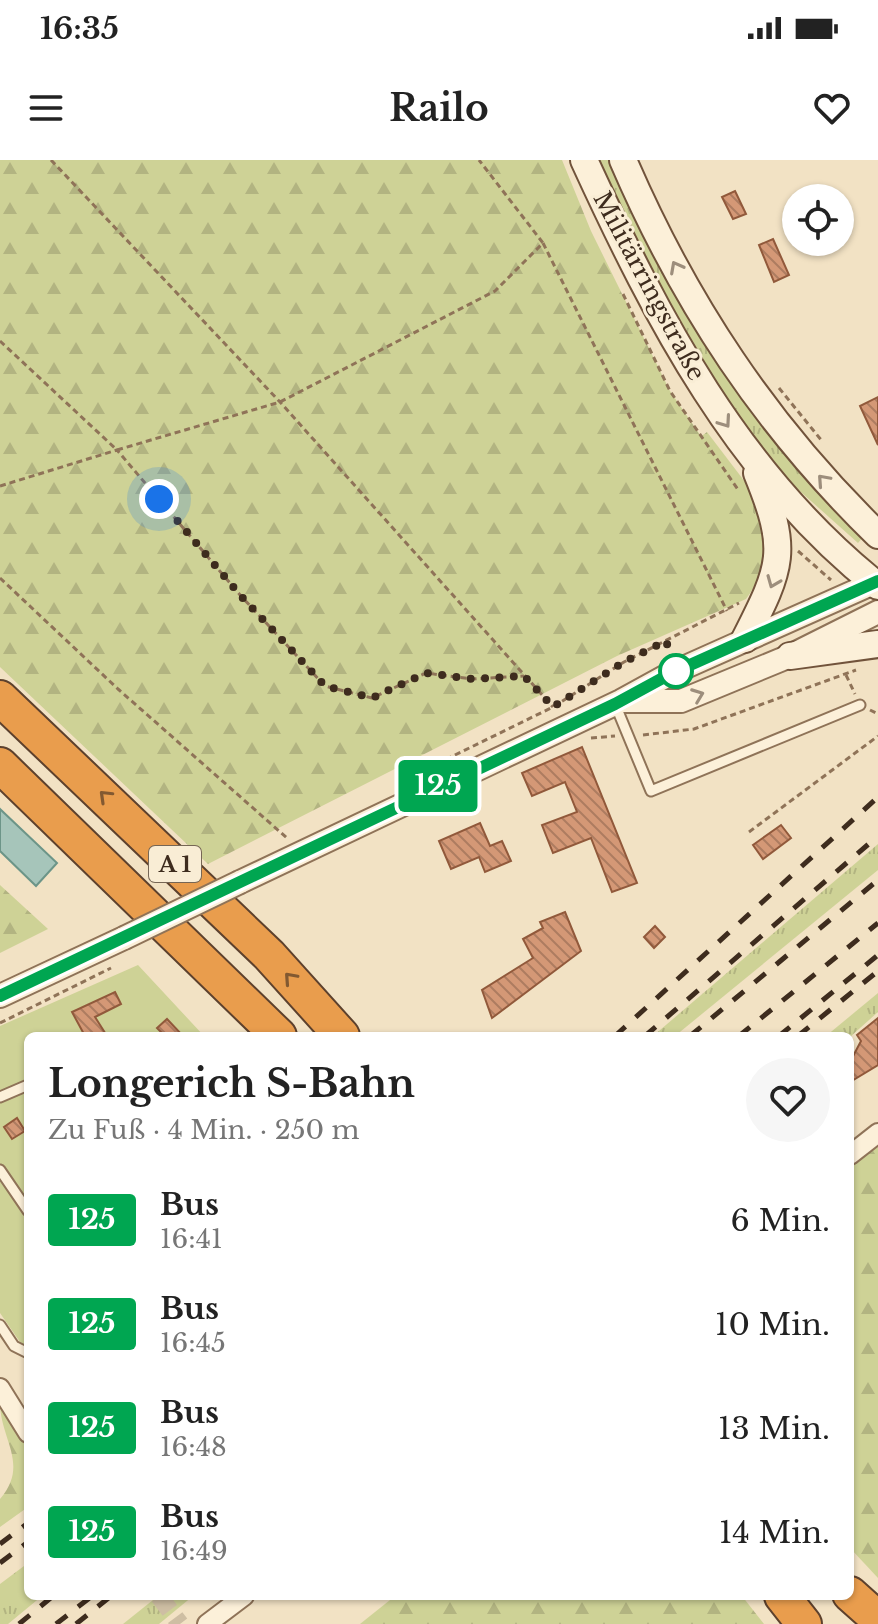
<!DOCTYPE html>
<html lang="de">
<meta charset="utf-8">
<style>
:root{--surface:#fff;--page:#f6f6f6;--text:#222;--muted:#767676}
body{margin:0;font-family:"Libre Baskerville",serif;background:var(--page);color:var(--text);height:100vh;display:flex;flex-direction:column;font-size:30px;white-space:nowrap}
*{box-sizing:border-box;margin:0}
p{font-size:26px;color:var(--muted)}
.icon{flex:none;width:44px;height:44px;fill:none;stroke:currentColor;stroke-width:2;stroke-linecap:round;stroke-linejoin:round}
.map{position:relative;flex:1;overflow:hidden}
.sheet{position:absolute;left:24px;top:872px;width:830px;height:568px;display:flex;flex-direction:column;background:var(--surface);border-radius:12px;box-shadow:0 2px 6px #0004}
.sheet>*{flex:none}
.badge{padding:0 16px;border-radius:6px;font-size:28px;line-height:52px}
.buttons{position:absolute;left:782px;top:24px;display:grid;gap:16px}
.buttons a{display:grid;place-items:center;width:72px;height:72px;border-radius:50%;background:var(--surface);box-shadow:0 2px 6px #0004;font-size:40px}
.you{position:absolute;width:40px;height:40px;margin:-20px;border:6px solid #fff;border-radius:50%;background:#1a73e8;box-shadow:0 0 0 12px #1a73e833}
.map>.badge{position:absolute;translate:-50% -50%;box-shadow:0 0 0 4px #fff}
.round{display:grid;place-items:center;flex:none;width:84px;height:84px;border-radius:42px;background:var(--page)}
.overview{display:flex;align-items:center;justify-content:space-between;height:136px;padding:0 24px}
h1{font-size:38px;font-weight:700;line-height:60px}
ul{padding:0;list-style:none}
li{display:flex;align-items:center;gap:24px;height:104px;padding:0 24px}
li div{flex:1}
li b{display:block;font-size:30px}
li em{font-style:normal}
li .badge{min-width:88px;font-weight:700;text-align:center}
.status{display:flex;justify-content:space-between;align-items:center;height:56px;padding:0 40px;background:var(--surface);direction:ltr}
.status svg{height:22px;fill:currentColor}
header{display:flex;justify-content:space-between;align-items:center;height:104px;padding:0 24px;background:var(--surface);font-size:36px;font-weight:700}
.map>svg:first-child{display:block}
.grass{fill:url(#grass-tufts)}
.forest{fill:url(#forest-firs)}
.garden{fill:#ced296}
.water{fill:#a6c5ba;stroke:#6c9588;stroke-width:2}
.building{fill:url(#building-back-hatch);stroke:#91593b;stroke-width:2}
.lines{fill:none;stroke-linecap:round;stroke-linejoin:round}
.minor-tunnel{stroke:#cebea3;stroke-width:18;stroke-dasharray:18 9;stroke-linecap:butt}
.service-casing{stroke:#8f7358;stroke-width:13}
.minor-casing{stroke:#8f7358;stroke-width:22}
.tertiary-casing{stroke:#8f7358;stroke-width:26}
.secondary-casing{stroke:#71533b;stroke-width:30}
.motorway-casing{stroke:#5d412d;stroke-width:38}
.path{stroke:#8f7358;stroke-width:3;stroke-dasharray:6 4;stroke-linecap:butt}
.service{stroke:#fcf0d9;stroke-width:9}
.minor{stroke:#fcf0d9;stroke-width:18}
.tertiary{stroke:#fcf0d9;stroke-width:22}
.secondary{stroke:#fcf0d9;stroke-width:26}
.motorway{stroke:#e99d4d;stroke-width:34}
.rail{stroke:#3e2c1e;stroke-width:5;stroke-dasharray:14 14;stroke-linecap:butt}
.tertiary-bridge-casing{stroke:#8f7358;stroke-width:26;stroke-linecap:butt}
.tertiary-bridge{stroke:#fcf0d9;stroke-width:22}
.oneway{stroke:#9d8e7c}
.oneway2{stroke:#825931}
.line-casing{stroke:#fff;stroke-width:18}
.line{stroke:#00a651;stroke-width:12}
.walk{stroke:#3e2c1e;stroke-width:8;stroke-dasharray:0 14.4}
.stop-dot{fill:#fff;stroke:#00a651;stroke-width:4}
.labels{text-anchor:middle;stroke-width:6;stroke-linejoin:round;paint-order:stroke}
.shield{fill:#f9edd5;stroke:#766655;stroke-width:2}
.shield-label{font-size:22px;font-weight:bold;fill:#3e2c1e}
.street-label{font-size:24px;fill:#3e2c1e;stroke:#f9edd5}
</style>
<div class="status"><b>16:35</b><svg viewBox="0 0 49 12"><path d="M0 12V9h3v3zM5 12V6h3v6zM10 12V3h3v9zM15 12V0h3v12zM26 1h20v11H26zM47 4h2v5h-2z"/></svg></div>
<header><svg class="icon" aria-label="menu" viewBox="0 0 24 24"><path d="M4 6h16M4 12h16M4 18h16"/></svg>Railo<svg class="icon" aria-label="heart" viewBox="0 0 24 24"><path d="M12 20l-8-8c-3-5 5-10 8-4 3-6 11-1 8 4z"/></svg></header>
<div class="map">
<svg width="878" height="1464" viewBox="0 0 878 1464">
<defs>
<pattern id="grass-tufts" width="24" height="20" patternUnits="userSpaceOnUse" patternTransform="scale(2)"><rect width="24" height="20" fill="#ced296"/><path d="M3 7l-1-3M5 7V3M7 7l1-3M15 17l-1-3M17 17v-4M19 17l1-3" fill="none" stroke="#b2b481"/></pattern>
<pattern id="forest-firs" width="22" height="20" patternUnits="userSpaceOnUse" patternTransform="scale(2)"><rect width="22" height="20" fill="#ced296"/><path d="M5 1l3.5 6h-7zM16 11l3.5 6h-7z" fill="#b2b481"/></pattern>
<pattern id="building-back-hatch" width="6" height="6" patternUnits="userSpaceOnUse" patternTransform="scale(2)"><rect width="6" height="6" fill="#d49876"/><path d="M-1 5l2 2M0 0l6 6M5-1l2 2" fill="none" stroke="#ad7c60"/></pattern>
</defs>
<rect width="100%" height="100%" fill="#f2e2c4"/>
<g class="grass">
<path d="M597 0H610C672 145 750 267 864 376L858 383 774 308 683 176Z"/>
<polygon points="707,272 755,335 766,365 761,364 699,278"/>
<polygon points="878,684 878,710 675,876 653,876"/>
<polygon points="878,833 878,852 850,877 826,876"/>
<polygon points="28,1403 28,1436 42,1436 8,1464 0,1464 0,1424"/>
<polygon points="158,1436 193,1436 159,1464 123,1464"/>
</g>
<g class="forest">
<path d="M0 0H562L591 71 670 231 761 364C766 391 763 417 746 439L617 496 208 704 0 507Z"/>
<polygon points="0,725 48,769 0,793"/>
<polygon points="878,977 878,1418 850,1388 850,999"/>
<path d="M0 1242 28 1286V1347L0 1367V1339C30 1304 0 1280 0 1242Z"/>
<polygon points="395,1436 742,1436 764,1464 360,1464"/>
</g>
<polygon class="garden" points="138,805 204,876 28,876 28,1186 20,1182 0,1153 0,866"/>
<polygon class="water" points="0,649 57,703 36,726 0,691"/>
<g class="building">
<polygon points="735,31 746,54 733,59 722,37"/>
<polygon points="773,79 789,115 774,122 759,85"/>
<polygon points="878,237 878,285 860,246"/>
<polygon points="582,587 637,723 612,732 591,678 553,693 542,665 577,652 565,622 532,636 522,613"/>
<polygon points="480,663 490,686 502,681 511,701 485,712 479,697 451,709 439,681"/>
<polygon points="781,665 791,678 763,699 753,685"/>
<polygon points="565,752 581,791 492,858 482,830 533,798 523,779 543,768 540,762"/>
<polygon points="655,766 665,777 654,788 644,777"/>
<polygon points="115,832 121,844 95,857 107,876 85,876 72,852"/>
<polygon points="878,858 878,905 850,922 850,902 861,881 857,875"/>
<polygon points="167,859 183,876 165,876 157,868"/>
<polygon points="17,958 25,971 12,979 4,967"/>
</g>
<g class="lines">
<polyline class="minor-tunnel" points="159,1436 180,1464"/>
<g class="service-casing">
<g id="service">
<polyline points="615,544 651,631 860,545"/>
<polyline points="0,937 28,925"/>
<polyline points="0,1010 28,1051"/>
<polyline points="0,1165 14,1186 28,1193"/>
</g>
</g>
<g class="minor-casing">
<g id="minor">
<polyline points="850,995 878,973"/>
<polyline points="0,1228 28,1273"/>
<polyline points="207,1464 244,1436"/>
</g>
</g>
<g class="tertiary-casing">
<g id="tertiary">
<polyline points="622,541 681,541 790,496 878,452"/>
<polyline points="240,722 621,541 672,513 878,421"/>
<polyline points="0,836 124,778"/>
</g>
</g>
<g class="secondary-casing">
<g id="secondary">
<path d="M584 0C657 159 738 315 878 426"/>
<path d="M623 0C685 144 766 266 878 375"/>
<path d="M745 479C782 406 789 391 757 313"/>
<polyline points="790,496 878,484"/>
</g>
</g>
<g class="motorway-casing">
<g id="motorway">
<polyline points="0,538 269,795 342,876"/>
<polyline points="0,605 279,876"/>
<polyline points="850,1434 878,1459"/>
<polyline points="782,1436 804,1464"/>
</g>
</g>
<g class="path">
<polyline points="51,0 280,242 553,547"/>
<polyline points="543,83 727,451"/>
<polyline points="623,134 670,231 739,331"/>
<polyline points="0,181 117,290 280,242 495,131 543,83 479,0"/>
<polyline points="779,228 822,281"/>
<polyline points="0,326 117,290 241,436 325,526 372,538 426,513 472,519 524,516"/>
<polyline points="798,391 831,420"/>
<polyline points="0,418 118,529 287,678"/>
<polyline points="846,515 855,534"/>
<polyline points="870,550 878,554"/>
<polyline points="643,575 694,569 856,510"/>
<polyline points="591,578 615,576"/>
<polyline points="410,617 553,547 624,502 739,443"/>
<polyline points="749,672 878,576"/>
<polyline points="0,863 111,808"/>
</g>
<use href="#service" class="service"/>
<use href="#minor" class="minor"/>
<use href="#tertiary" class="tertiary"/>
<use href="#secondary" class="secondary"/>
<use href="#motorway" class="motorway"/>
<g class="rail">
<polyline points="615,876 878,637"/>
<polyline points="645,876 878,676"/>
<polyline points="690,876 878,720"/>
<polyline points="739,876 878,763"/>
<polyline points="779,876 878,795"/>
<polyline points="798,876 878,811"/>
<polyline points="0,1384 28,1363"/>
<polyline points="0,1403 28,1382"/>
<polyline points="19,1464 53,1436"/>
<polyline points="56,1464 92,1436"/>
<polyline points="76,1464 111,1436"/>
</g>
<g class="tertiary-bridge-casing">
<polyline id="tertiary-bridge" points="124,778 240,722"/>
</g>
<use href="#tertiary-bridge" class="tertiary-bridge"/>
</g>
<defs><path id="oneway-chevron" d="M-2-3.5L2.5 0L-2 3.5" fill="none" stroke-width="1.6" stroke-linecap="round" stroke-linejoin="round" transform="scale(2)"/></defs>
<g class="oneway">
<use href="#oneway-chevron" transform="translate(676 107) rotate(-118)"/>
<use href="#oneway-chevron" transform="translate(725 262) rotate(55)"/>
<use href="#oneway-chevron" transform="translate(823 320) rotate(-132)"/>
<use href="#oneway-chevron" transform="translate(773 422) rotate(112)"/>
<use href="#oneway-chevron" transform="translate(698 535) rotate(-21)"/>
</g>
<g class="oneway2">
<use href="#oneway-chevron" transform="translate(105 636) rotate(-136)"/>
<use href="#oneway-chevron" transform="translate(290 818) rotate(-132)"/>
</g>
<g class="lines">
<g class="line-casing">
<polyline id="line" points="0,836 615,544 672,513 878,421"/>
</g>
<use href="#line" class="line"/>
<polyline class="walk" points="159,339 241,436 325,526 372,538 426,513 472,519 524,516 553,547 624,502 666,481 676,511"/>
</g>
<circle class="stop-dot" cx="676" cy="511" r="16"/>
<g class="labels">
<rect class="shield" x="149" y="686" width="52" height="36" rx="6"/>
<g class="shield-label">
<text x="175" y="712">A 1</text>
</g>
<g class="street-label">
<text transform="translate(649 126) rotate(62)" y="8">Militärringstraße</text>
</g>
</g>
</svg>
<div class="buttons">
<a><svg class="icon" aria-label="locate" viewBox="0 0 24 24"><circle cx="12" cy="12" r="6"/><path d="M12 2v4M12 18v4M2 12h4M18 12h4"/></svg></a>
</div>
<div class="you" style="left:159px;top:339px"></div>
<b class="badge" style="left:438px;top:626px;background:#00a651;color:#fff">125</b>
<section class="sheet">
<div class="overview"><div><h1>Longerich S-Bahn</h1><p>Zu Fuß · 4 Min. · 250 m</p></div><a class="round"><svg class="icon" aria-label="heart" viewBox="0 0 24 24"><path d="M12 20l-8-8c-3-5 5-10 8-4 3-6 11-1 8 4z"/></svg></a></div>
<ul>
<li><span class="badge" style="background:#00a651;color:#fff">125</span><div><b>Bus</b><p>16:41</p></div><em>6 Min.</em></li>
<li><span class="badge" style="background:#00a651;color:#fff">125</span><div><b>Bus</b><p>16:45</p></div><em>10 Min.</em></li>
<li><span class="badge" style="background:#00a651;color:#fff">125</span><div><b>Bus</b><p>16:48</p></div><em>13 Min.</em></li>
<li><span class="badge" style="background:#00a651;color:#fff">125</span><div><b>Bus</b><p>16:49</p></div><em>14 Min.</em></li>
</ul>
</section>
</div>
